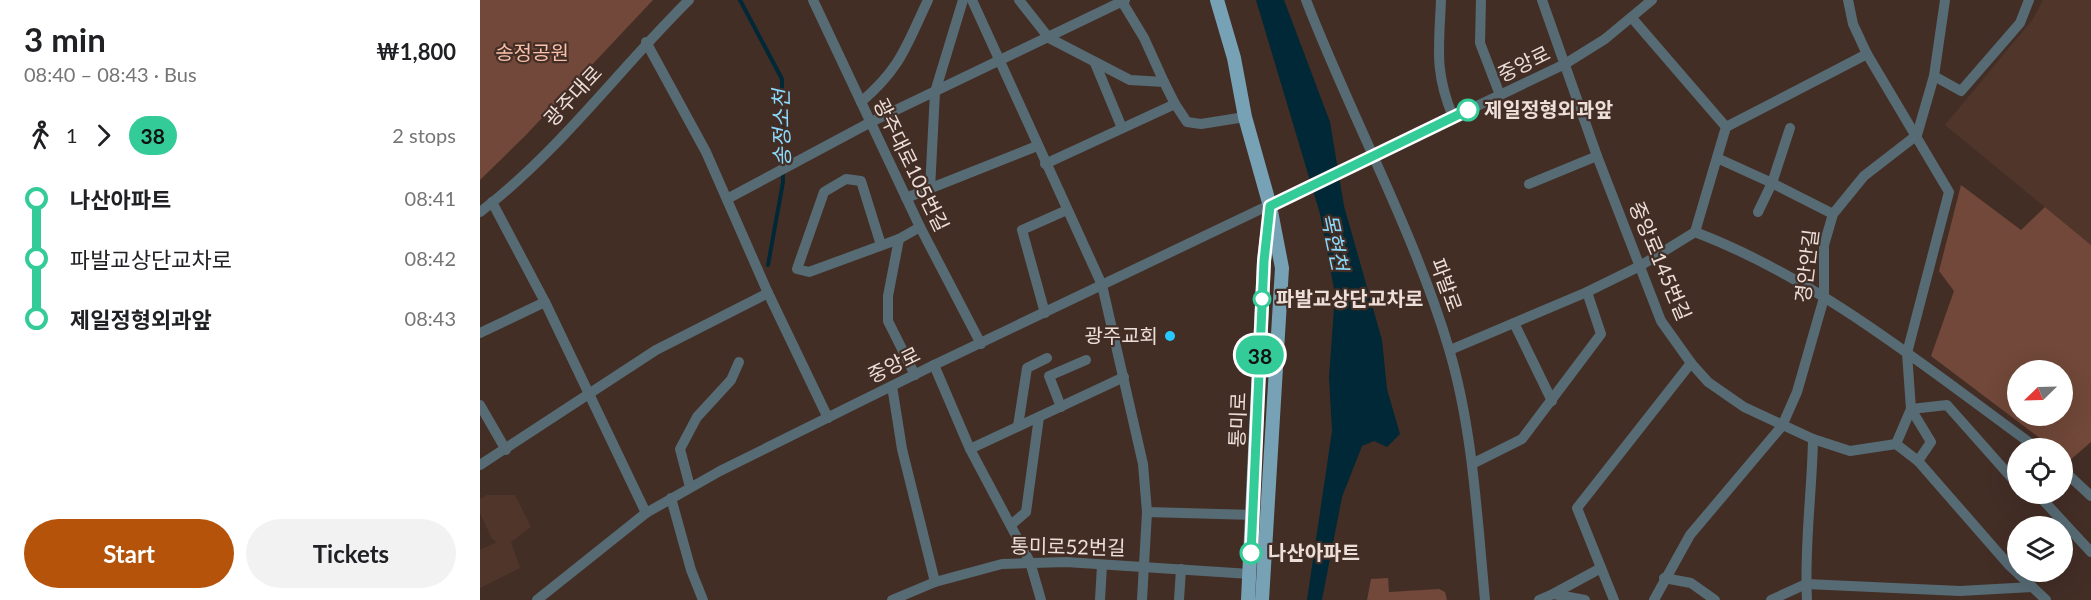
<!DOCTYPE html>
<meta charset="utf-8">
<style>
:root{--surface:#fff;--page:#f2f2f2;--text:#202124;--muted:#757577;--accent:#b45309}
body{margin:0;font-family:Lato,"Noto Sans KR",sans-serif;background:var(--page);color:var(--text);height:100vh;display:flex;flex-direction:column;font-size:22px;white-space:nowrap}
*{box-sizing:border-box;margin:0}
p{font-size:20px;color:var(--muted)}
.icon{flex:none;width:33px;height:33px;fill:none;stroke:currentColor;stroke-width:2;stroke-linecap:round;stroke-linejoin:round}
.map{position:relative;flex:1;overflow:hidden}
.details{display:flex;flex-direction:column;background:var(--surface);width:480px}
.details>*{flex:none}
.badge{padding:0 12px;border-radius:20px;font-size:21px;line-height:39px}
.needle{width:39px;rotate:247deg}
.fabs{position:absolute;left:1527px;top:360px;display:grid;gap:12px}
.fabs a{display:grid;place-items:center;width:66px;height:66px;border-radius:50%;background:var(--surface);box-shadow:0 6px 24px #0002;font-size:30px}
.map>.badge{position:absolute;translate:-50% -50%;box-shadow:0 0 0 3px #fff}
.legs{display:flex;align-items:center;gap:9px;height:66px;padding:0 24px;font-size:20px}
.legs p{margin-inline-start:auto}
.head{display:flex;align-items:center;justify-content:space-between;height:102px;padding:0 24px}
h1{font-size:33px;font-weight:700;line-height:45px}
.cta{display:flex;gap:12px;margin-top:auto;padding:12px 24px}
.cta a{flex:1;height:69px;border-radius:36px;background:var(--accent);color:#fff;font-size:24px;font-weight:700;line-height:69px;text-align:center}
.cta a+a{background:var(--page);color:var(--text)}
ul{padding:0 24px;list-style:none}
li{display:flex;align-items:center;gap:21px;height:60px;font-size:22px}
li i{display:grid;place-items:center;width:9px;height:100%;margin:0 8px;background:currentColor}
li i::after{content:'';width:15px;height:15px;margin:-8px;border:4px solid;border-radius:50%;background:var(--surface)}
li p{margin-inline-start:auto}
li:first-child i{background:linear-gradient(#0000 50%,currentColor 0)}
li:last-child i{background:linear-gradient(currentColor 50%,#0000 0)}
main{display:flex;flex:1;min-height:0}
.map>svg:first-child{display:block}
.built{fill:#50352a}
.green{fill:#714839;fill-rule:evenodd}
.water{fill:#002836}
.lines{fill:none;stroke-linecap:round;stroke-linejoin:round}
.stream{stroke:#002836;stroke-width:4}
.minor{stroke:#576b74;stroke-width:10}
.major{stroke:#77a1b4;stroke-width:14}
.line-1-casing{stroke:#fff;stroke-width:14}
.line-1{stroke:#3c9;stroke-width:9}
.stop-1-dot{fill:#fff;stroke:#3c9;stroke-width:3}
.poi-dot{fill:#27c8ff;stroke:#432e26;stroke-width:2}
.labels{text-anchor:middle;stroke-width:4.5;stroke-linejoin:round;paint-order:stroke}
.park-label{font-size:20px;fill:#fbc1ab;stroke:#432e26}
.street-label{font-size:20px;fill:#ecded9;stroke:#432e26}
.stop-label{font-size:20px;font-weight:bold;fill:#ecded9;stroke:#432e26;text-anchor:start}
.poi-label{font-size:20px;fill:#ecded9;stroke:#432e26;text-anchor:end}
.water-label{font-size:21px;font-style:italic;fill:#8bdbfe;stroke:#432e26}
</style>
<main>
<section class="details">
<div class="head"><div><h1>3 min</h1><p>08:40 – 08:43 · Bus</p></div><b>₩1,800</b></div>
<div class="legs"><svg class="icon" aria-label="walk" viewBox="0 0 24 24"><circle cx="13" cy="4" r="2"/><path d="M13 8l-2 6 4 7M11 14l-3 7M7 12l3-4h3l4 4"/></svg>1<svg class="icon" aria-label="forward" viewBox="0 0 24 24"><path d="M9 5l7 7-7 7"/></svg><b class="badge" style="background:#3c9;color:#111">38</b><p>2 stops</p></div>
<ul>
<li><i style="color:#3c9"></i><b>나산아파트</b><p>08:41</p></li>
<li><i style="color:#3c9"></i><span>파발교상단교차로</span><p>08:42</p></li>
<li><i style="color:#3c9"></i><b>제일정형외과앞</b><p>08:43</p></li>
</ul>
<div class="cta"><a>Start</a><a>Tickets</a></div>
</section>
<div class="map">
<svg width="1611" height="600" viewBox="0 0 1611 600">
<rect width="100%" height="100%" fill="#432e26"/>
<g class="built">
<polygon points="1563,0 1611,0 1611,245 1465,125 1553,19"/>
<polygon points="7,495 35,495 51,527 31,542 40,568 0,588 0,550 17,542 12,539 0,513 0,499"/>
</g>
<g class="green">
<polygon points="0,0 173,0 45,136 0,180"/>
<path d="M1481 185 1541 230 1565 207 1611 245V442L1589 461 1583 456 1582 448H1573L1451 356 1474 291 1459 271ZM1582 370V416H1538V370Z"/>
<polygon points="908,578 909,592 959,589 965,592 967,600 887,600 891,579"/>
</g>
<polygon class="water" points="776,0 804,0 850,122 864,206 902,340 907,389 920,434 907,447 894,441 882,446 862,497 842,600 827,600 852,431 849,377 855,294 840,214"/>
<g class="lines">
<polyline class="stream" points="260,0 302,79 303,182 288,265"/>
<g class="minor">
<polyline points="333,0 440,227 501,344"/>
<polyline points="492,0 622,285 663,464 667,512 662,600"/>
<polyline points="539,0 569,38 650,80 684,82 695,104"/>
<polyline points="641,0 664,38 684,82"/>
<path d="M826 0C871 117 933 228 969 349 993 430 997 516 1005 600"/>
<path d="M961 0C959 48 954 71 973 117"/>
<polyline points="1001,0 1000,43 1020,95"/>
<polyline points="1062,0 1117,156 1181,321 1211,363 1228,382 1264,407 1333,439 1370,451 1416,444 1438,461 1528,564 1566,600"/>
<polyline points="1368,0 1373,24 1387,54 1469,192 1427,353 1431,409 1451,442 1438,461"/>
<polyline points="1152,18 1246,127 1215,232"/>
<polyline points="166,42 226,152 288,293 348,418"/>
<polyline points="615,63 642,128"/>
<polyline points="1454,76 1481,91 1540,23 1549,0"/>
<path d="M381 102C421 68 426 46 448 0"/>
<polyline points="1246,127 1387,54"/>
<polyline points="1237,158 1292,183 1353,214"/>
<polyline points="565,164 695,104 707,122 721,124 765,117"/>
<polyline points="1049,184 1117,156"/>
<polyline points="450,189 455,92 483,0"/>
<polyline points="426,198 557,146"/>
<polyline points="247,199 391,122 645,0"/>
<polyline points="12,202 65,302 166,513"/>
<path d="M0 212C79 152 139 69 209 0"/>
<polyline points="1278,212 1292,183 1310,128"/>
<polyline points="419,239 408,296 408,321 435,375"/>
<polyline points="401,245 381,181 366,179 344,192 317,269 329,272 419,239 440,227"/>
<polyline points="565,313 542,230 587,210"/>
<polyline points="1034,323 1072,401"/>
<polyline points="0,333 65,302"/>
<path d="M970 350 1107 292 1160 266 1215 232C1341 280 1449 370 1557 448"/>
<polyline points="454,365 490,449 550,562 561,600"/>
<polyline points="412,386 422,449 455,582"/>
<polyline points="0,405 26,450"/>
<polyline points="581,407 569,376 606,360"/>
<polyline points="538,426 547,368 567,358"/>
<polyline points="1416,444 1431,409 1467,405 1538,485"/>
<polyline points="490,449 644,377"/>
<polyline points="992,464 1042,439 1121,334 1107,292"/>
<polyline points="0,465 176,350 288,293"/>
<polyline points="1582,469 1611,496"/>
<polyline points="210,487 200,449 217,417 251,380 259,362"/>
<polyline points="1547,494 1562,499 1611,552"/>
<polyline points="191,498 211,570 223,600"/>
<polyline points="667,512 774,515"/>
<polyline points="531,525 546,512 559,417"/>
<polyline points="1184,578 1211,583 1235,600"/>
<polyline points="1073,594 1121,568"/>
<polyline points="57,600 166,513 240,471 454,365 1085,64 1125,39 1172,0"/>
<polyline points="412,600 455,582 522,564 586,562 770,574"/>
<polyline points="620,600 622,565"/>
<polyline points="699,600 701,569"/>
<polyline points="1059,600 1073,594 1105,600"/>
<polyline points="1134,600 1097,508 1211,363"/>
<polyline points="1174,600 1210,535 1302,426 1317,392 1344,298 1344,245 1353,214 1384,176 1437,135 1454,76 1465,0"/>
<polyline points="1291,600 1326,584 1480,591 1552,587"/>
<path d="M1327 600C1324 546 1332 493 1333 439"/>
</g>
<g class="major">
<polyline points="737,0 754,58 765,117 790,206 802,268 782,600"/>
<polyline points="768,600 784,261 789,220"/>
</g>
</g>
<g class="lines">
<g class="line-1-casing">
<polyline id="line-1" points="771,553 784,261 790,206 988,110"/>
</g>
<use href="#line-1" class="line-1"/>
</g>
<g class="stop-1-dot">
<circle cx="988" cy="110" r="10"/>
<circle cx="782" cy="299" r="8"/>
<circle cx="771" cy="553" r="10"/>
</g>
<circle class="poi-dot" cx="690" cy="336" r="6"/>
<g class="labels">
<g class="park-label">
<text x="52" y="60">송정공원</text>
</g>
<g class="street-label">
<text transform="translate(1044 64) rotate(-26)" y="7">중앙로</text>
<text transform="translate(93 96) rotate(-47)" y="7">광주대로</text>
<text transform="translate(431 165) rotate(64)" y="7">광주대로105번길</text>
<text transform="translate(1180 261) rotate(67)" y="7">중앙로145번길</text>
<text transform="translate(1327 266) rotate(-83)" y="7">경안안길</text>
<text transform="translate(966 285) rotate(70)" y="7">파발로</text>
<text transform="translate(414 365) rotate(-26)" y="7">중앙로</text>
<text transform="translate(758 420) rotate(-88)" y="7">통미로</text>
<text transform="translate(588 547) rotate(1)" y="7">통미로52번길</text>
</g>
<g class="stop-label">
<text x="1004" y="117">제일정형외과앞</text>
<text x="796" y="306">파발교상단교차로</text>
<text x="788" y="560">나산아파트</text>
</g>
<g class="poi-label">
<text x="678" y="343">광주교회</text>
</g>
<g class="water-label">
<text transform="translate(302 128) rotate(-91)" y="7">송정소천</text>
<text transform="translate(854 242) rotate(78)" y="7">목현천</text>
</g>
</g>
</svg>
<div class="fabs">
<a><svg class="needle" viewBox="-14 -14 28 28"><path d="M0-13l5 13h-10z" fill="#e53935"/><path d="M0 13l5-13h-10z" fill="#757577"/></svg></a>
<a><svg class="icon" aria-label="locate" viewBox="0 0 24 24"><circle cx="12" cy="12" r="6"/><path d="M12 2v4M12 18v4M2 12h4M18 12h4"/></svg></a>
<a><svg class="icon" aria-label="layers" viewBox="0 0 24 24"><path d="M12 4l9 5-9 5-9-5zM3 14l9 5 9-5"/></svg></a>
</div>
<b class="badge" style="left:780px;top:355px;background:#3c9;color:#111">38</b>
</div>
</main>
